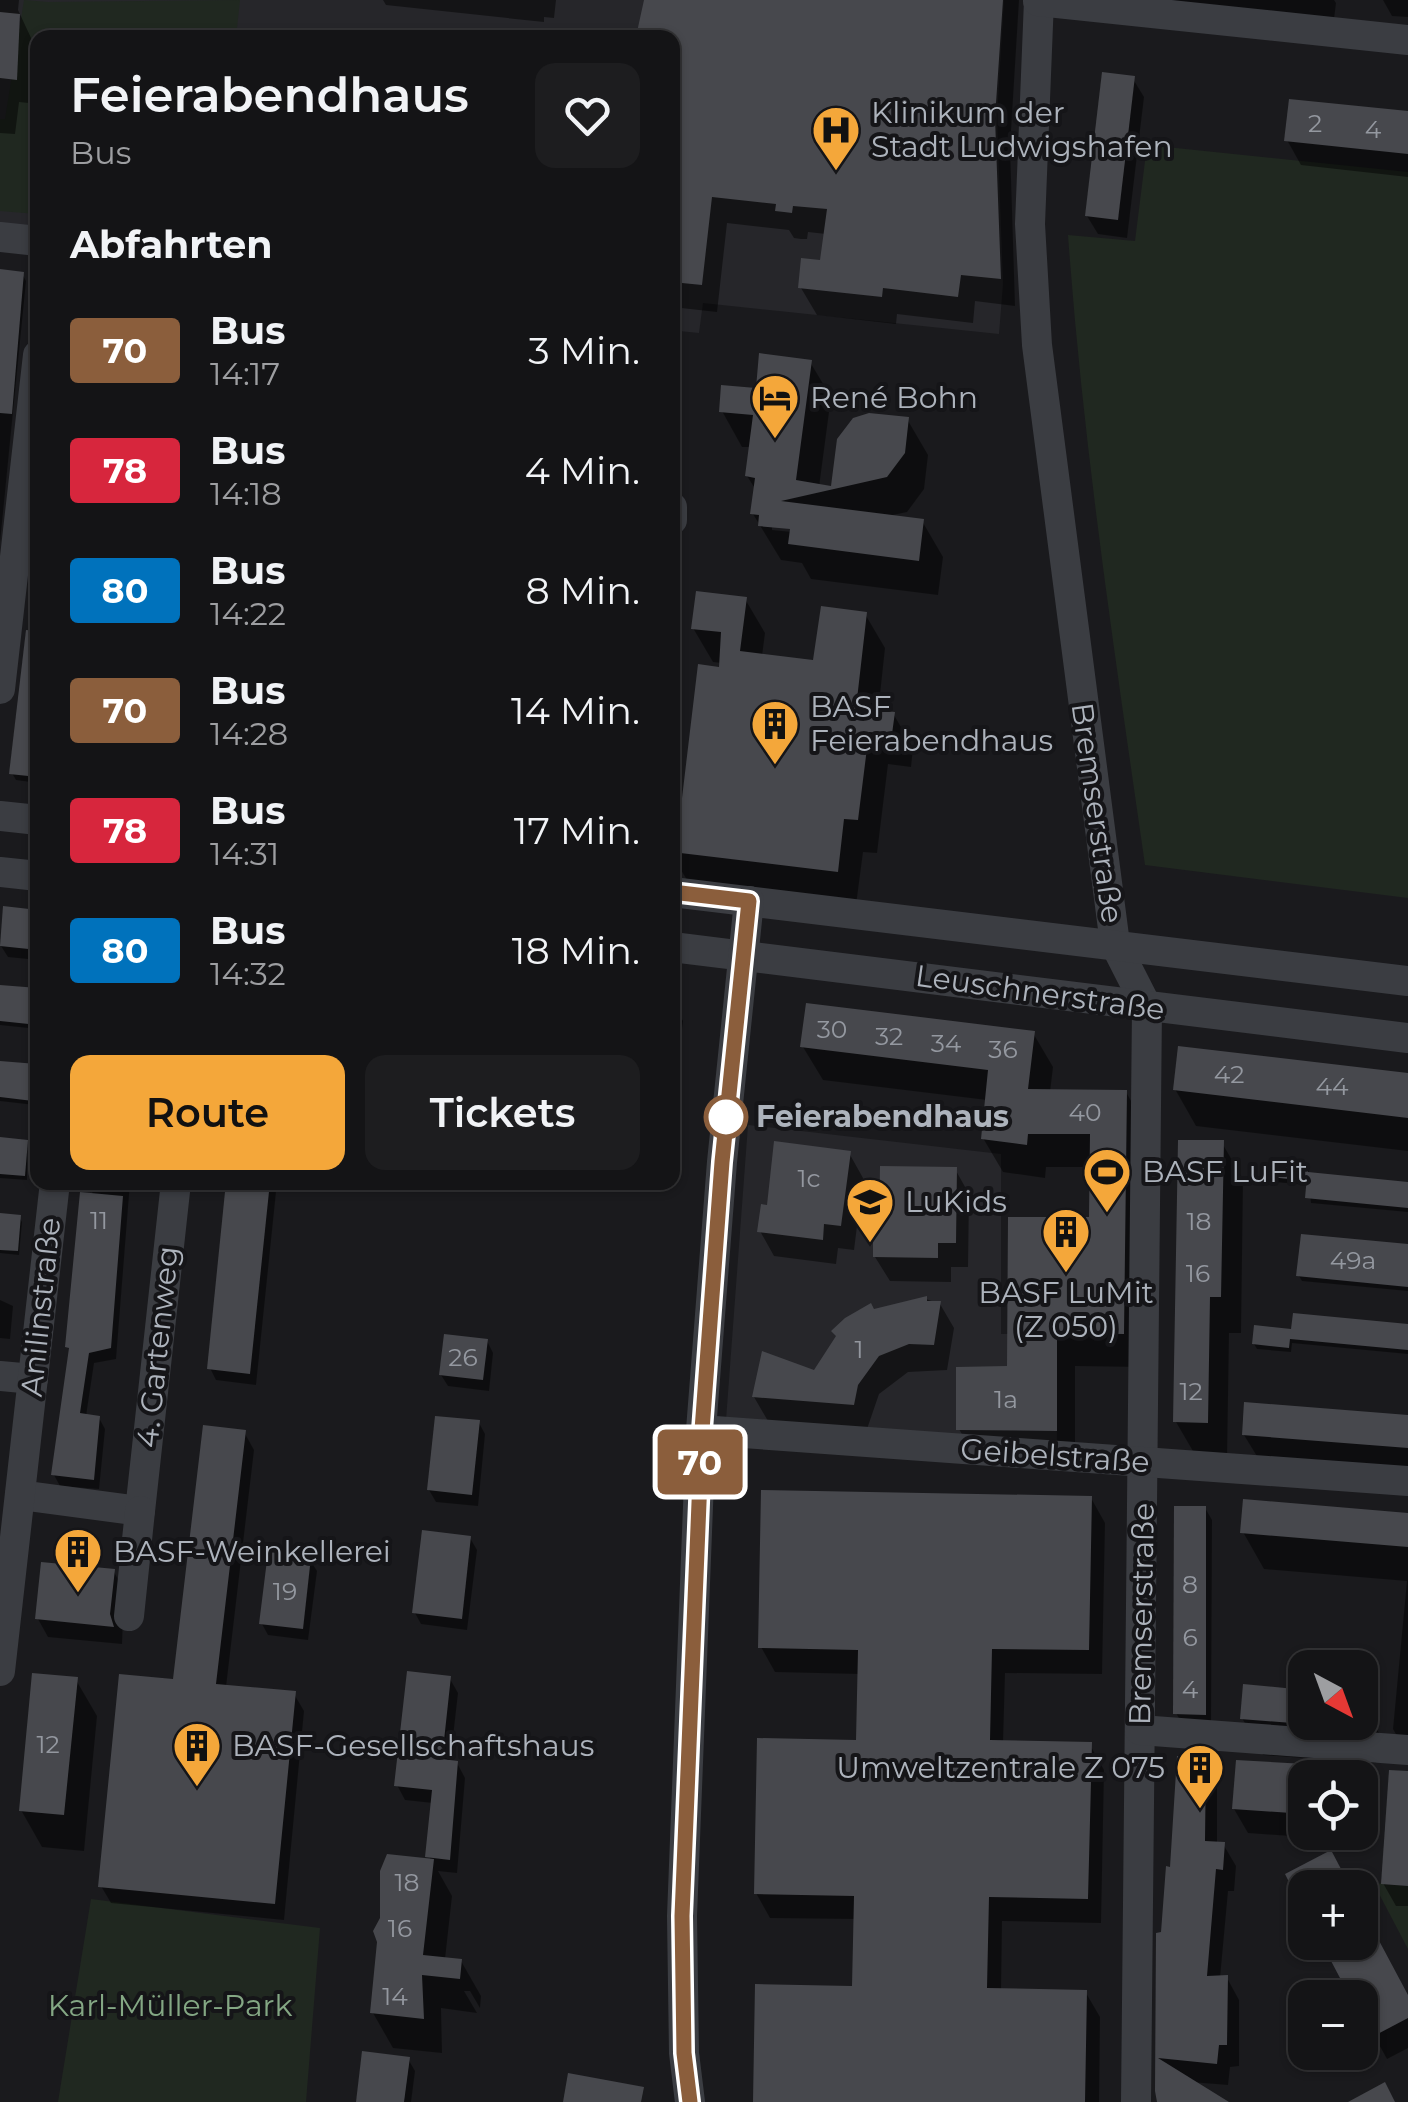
<!DOCTYPE html>
<html lang="de">
<meta charset="utf-8">
<style>
:root{--surface:#141416;--page:#1d1d1f;--text:#f1f3f6;--muted:#9d9ea1;--line:#333335;--accent:#f4a73a}
body{margin:0;font-family:Montserrat,sans-serif;background:var(--page);color:var(--text);height:100vh;display:flex;flex-direction:column;font-size:38px;white-space:nowrap}
*{box-sizing:border-box;margin:0}
p{font-size:32px;color:var(--muted)}
.icon{flex:none;width:55px;height:55px;fill:none;stroke:currentColor;stroke-width:2;stroke-linecap:round;stroke-linejoin:round}
.map{position:relative;flex:1;overflow:hidden}
.drawer{position:absolute;left:30px;top:30px;width:650px;height:1160px;display:flex;flex-direction:column;background:var(--surface);border-radius:20px;box-shadow:0 2px 8px #0004,0 0 0 2px var(--line)}
.drawer>*{flex:none}
.badge{padding:0 20px;border-radius:8px;font-size:35px;line-height:65px}
.needle{width:65px;rotate:139deg}
.buttons{position:absolute;left:1288px;top:1650px;display:grid;gap:20px}
.buttons a{display:grid;place-items:center;width:90px;height:90px;border-radius:20px;background:var(--surface);box-shadow:0 2px 8px #0004,0 0 0 2px var(--line);font-size:50px}
.map>.badge{position:absolute;translate:-50% -50%;box-shadow:0 0 0 5px #fff}
h2{padding:0 40px;font-size:38px;line-height:90px}
.round{display:grid;place-items:center;flex:none;width:105px;height:105px;border-radius:20px;background:var(--page)}
.summary{display:flex;align-items:center;justify-content:space-between;height:170px;padding:0 40px}
h1{font-size:48px;font-weight:600;line-height:75px}
.action{display:flex;gap:20px;margin-top:auto;padding:20px 40px}
.action a{flex:1;height:115px;border-radius:20px;background:var(--accent);color:#111;font-size:40px;font-weight:600;line-height:115px;text-align:center}
.action a+a{background:var(--page);color:var(--text)}
ul{padding:0;list-style:none}
li{display:flex;align-items:center;gap:30px;height:120px;padding:0 40px}
li div{flex:1}
li b{display:block;font-size:38px}
li em{font-style:normal}
li .badge{min-width:110px;font-weight:700;text-align:center}
.map>svg:first-child{display:block}
.built{fill:#26262a}
.green{fill:#202820}
.shadow{fill:#0007;fill-rule:evenodd}
.building{fill:#47484d}
.lines{fill:none;stroke-linecap:round;stroke-linejoin:round}
.minor{stroke:#3b3d42;stroke-width:30}
.line-casing{stroke:#fff;stroke-width:22}
.line{stroke:#8b5e3c;stroke-width:15}
.stop-dot{fill:#fff;stroke:#8b5e3c;stroke-width:5}
.labels{text-anchor:middle;stroke-width:8;stroke-linejoin:round;paint-order:stroke}
.number-label{font-size:25px;fill:#9498a0}
.poi-label{font-size:30px;fill:#adb3bc;stroke:#151518;text-anchor:start}
.street-label{font-size:30px;fill:#adb3bc;stroke:#151518}
.stop-label{font-size:30px;font-weight:bold;fill:#adb3bc;stroke:#151518;text-anchor:start}
.park-label{font-size:30px;fill:#84a784;stroke:#151518}
</style>
<div class="map">
<svg width="1408" height="2102" viewBox="0 0 1408 2102">
<rect width="100%" height="100%" fill="#1a1a1d"/>
<g class="built">
<polygon points="0,0 1004,0 997,117 1003,284 999,334 703,303 699,333 679,331 673,347 672,38 38,38 37,232 0,229"/>
<polygon points="748,1125 1001,1154 1001,1334 1056,1333 1057,1443 726,1420"/>
</g>
<g class="green">
<polygon points="24,0 48,2 240,0 236,37 38,38 37,214 0,211 0,119 5,119"/>
<path d="M1147 145 1408 172V898L1145 865C1115 656 1083 446 1068 235L1135 241Z"/>
<polygon points="1376,1883 1408,1886 1408,1949 1376,1888"/>
<polygon points="91,1899 320,1928 306,2102 58,2102"/>
</g>
<g class="shadow">
<polygon points="0,0 19,0 18,10 32,40 29,103 19,102 15,134 0,133"/>
<polygon points="383,0 556,0 554,18 544,17 544,22 386,5"/>
<polygon points="669,0 1019,0 1010,147 1015,306 975,301 973,323 897,314 896,324 817,315 801,288 822,262 826,234 808,232 807,239 801,239 794,238 789,230 727,223 717,312 672,307 672,120 677,95 672,94 672,38 643,38 639,31"/>
<polygon points="1171,0 1334,0 1336,3 1332,35"/>
<polygon points="1383,0 1408,0 1408,17 1392,16"/>
<polygon points="1133,79 1144,97 1127,238 1098,234 1087,216"/>
<polygon points="1408,114 1408,177 1301,165 1287,140"/>
<polygon points="0,272 22,274 26,281 0,542"/>
<path d="M810 362 831 397 819 487 833 489 840 440 907 419 928 455 924 489 907 512 888 516 922 521 943 557 938 595 811 579 802 563 781 560 753 514 756 490 747 476 751 447H742L722 411ZM772 525 803 528 802 533 772 530Z"/>
<polygon points="38,547 38,783 16,780 12,773"/>
<polygon points="672,563 676,569 672,594"/>
<polygon points="745,599 765,633 762,656 815,663 865,614 885,648 878,713 894,715 913,748 911,767 888,764 877,853 863,852 856,905 690,885 672,855 676,800 684,801 721,669 722,663 713,662 693,628"/>
<polygon points="38,912 38,960 8,957 1,946"/>
<polygon points="0,987 38,990 38,1029 0,1025"/>
<polygon points="672,1003 683,1021 678,1058 672,1057"/>
<polygon points="1033,1033 1053,1067 1050,1092 1126,1092 1145,1126 1142,1367 1075,1366 1075,1464 978,1463 959,1429 1010,1369 1092,1220 1092,1167 1046,1167 1045,1178 1003,1172 983,1138 987,1100 823,1080 803,1047"/>
<polygon points="0,1063 35,1066 35,1105 0,1101"/>
<polygon points="1408,1075 1408,1151 1196,1126 1175,1089"/>
<polygon points="0,1140 27,1142 27,1180 0,1178"/>
<polygon points="1222,1143 1243,1179 1241,1333 1229,1333 1227,1459 1197,1458 1176,1422"/>
<polygon points="849,1153 863,1178 854,1250 838,1248 836,1264 774,1256 760,1231 769,1208"/>
<polygon points="1307,1166 1310,1175 1408,1184 1408,1212 1311,1203 1309,1185 1275,1182 1272,1177"/>
<polygon points="955,1169 969,1194 968,1267 951,1267 951,1282 890,1281 875,1257 881,1234"/>
<polygon points="94,1182 130,1182 116,1359 94,1363 86,1416 99,1418 105,1429 99,1489 60,1486 54,1475 71,1352 68,1347"/>
<polygon points="230,1182 277,1182 256,1385 216,1380 210,1368"/>
<polygon points="0,1215 19,1217 22,1222 19,1255 0,1253"/>
<polygon points="1408,1247 1408,1291 1302,1281 1299,1276"/>
<polygon points="926,1299 940,1304 954,1328 947,1370 908,1372 879,1394 867,1429 768,1421 754,1397 815,1373 873,1311"/>
<polygon points="0,1300 13,1306 10,1339 0,1338"/>
<polygon points="1408,1327 1408,1354 1292,1343 1291,1352 1257,1349 1254,1344 1293,1332"/>
<polygon points="487,1341 493,1353 489,1391 448,1386 441,1375"/>
<polygon points="1408,1417 1408,1482 1266,1471 1244,1435"/>
<polygon points="479,1423 485,1434 478,1506 436,1502 429,1490"/>
<polygon points="244,1432 254,1450 226,1687 294,1694 304,1711 284,1920 111,1903 101,1886 175,1682"/>
<polygon points="1091,1498 1105,1523 1102,1674 1005,1673 1003,1743 1090,1745 1104,1770 1101,1923 1002,1921 1001,1991 1086,1993 1100,2017 1099,2102 755,2102 855,1988 856,1919 770,1918 756,1893 859,1742 860,1674 775,1672 761,1647"/>
<polygon points="1205,1508 1212,1520 1211,1726 1183,1725 1176,1713"/>
<polygon points="1408,1515 1408,1755 1393,1729 1407,1581 1264,1569 1243,1532"/>
<polygon points="470,1538 477,1550 467,1630 421,1624 415,1613"/>
<polygon points="310,1560 317,1571 308,1640 268,1635 262,1624"/>
<polygon points="114,1572 124,1590 122,1644 48,1637 38,1619"/>
<polygon points="450,1679 458,1693 450,1763 457,1763 465,1778 457,1873 438,1871 452,1896 445,1959 461,1961 481,1996 480,2008 470,1991 464,1991 477,2013 441,2008 442,2053 393,2048 373,2013 430,1861 433,1803 405,1800 397,1785"/>
<polygon points="76,1680 97,1716 84,1851 42,1847 21,1810"/>
<polygon points="1305,1692 1305,1722 1360,1722 1360,1701 1379,1733 1376,1763 1263,1755 1242,1718"/>
<polygon points="1204,1760 1217,1783 1217,1844 1223,1844 1236,1866 1234,1891 1228,1891 1220,1978 1227,1978 1239,2000 1239,2066 1230,2067 1228,2085 1191,2082 1224,2102 1162,2102 1157,2091 1159,1935 1164,1934 1172,1869"/>
<polygon points="1238,1763 1349,1770 1354,1778 1305,1778 1305,1832 1360,1832 1360,1788 1364,1795 1361,1841 1248,1833 1234,1809"/>
<polygon points="1408,1774 1408,1906 1396,1906 1383,1883"/>
<polygon points="1288,1875 1305,1888 1305,1907"/>
<polygon points="1360,1908 1408,1998 1408,2048 1387,2059 1360,2010 1360,1998 1353,1998 1324,1942 1360,1942"/>
<polygon points="408,2059 415,2071 411,2102 358,2102"/>
</g>
<g class="building">
<polygon points="644,0 1003,0 995,118 1001,279 961,275 958,297 883,288 882,297 798,288 801,258 820,260 827,209 793,206 792,213 784,212 775,211 776,204 712,197 702,285 672,282 672,109 677,72 672,71 672,38 637,32"/>
<polygon points="0,12 20,14 17,80 0,78"/>
<polygon points="1102,72 1135,76 1118,220 1085,216"/>
<polygon points="1289,99 1408,111 1408,154 1284,141"/>
<polygon points="0,269 24,272 12,414 0,413"/>
<polygon points="759,353 812,360 796,480 831,486 837,439 853,418 869,413 909,417 905,453 887,477 781,501 924,519 919,561 788,544 790,529 758,526 759,515 750,514 755,478 745,476 753,415 719,412 721,385 756,388"/>
<polygon points="696,591 747,597 740,651 813,660 821,606 867,612 856,708 895,712 892,734 869,732 858,820 844,819 838,872 672,852 674,797 682,798 698,664 719,667 721,632 691,629"/>
<polygon points="26,630 38,631 38,777 9,774"/>
<polygon points="3,906 38,910 38,950 0,946"/>
<polygon points="0,985 38,988 38,1025 0,1021"/>
<polygon points="806,1003 1035,1031 1028,1089 1127,1090 1124,1334 1057,1333 1057,1431 956,1430 956,1367 1007,1366 1008,1217 1089,1217 1090,1134 1028,1134 1027,1145 981,1139 988,1070 800,1047"/>
<polygon points="1178,1046 1408,1073 1408,1118 1173,1090"/>
<polygon points="0,1061 37,1064 33,1101 0,1097"/>
<polygon points="0,1137 28,1140 25,1176 0,1174"/>
<polygon points="1178,1140 1224,1140 1221,1297 1210,1297 1208,1423 1173,1422"/>
<polygon points="774,1141 851,1151 841,1226 824,1224 823,1240 757,1232 761,1204 767,1205"/>
<polygon points="1272,1159 1309,1163 1308,1172 1408,1182 1408,1208 1305,1198 1307,1176 1307,1181 1270,1177"/>
<polygon points="880,1166 957,1167 956,1243 938,1243 938,1258 873,1257 873,1231 879,1231"/>
<polygon points="226,1182 270,1182 250,1374 207,1369"/>
<polygon points="80,1192 123,1196 111,1348 89,1353 80,1413 100,1416 94,1480 51,1475 69,1348 65,1347"/>
<polygon points="0,1213 21,1215 18,1251 0,1250"/>
<polygon points="1301,1234 1408,1244 1408,1287 1296,1276"/>
<polygon points="927,1296 927,1301 941,1301 934,1345 909,1344 879,1356 858,1385 854,1405 752,1397 762,1351 814,1370 836,1336 831,1331 845,1318 871,1303 874,1309"/>
<polygon points="1293,1313 1408,1324 1408,1350 1290,1339 1289,1348 1252,1344 1254,1325 1291,1329"/>
<polygon points="444,1334 488,1339 483,1380 439,1375"/>
<polygon points="1244,1402 1408,1415 1408,1448 1242,1435"/>
<polygon points="435,1416 480,1420 472,1495 427,1490"/>
<polygon points="203,1425 246,1430 216,1684 296,1691 275,1904 98,1887 119,1674 173,1679"/>
<polygon points="761,1490 1092,1496 1089,1650 992,1649 990,1740 1092,1742 1088,1899 989,1897 987,1988 1087,1990 1085,2102 753,2102 755,1984 852,1986 854,1896 754,1894 757,1738 856,1740 858,1650 758,1648"/>
<polygon points="1243,1499 1408,1513 1408,1547 1240,1533"/>
<polygon points="1174,1506 1206,1506 1206,1715 1173,1714"/>
<polygon points="422,1530 471,1536 462,1619 412,1613"/>
<polygon points="268,1552 311,1557 303,1629 259,1624"/>
<polygon points="41,1562 115,1569 110,1614 114,1627 35,1619"/>
<polygon points="407,1671 451,1676 442,1759 458,1761 450,1860 425,1857 432,1790 394,1786"/>
<polygon points="32,1673 78,1677 64,1815 19,1811"/>
<polygon points="1243,1684 1305,1690 1305,1724 1240,1719"/>
<polygon points="1177,1756 1206,1758 1205,1841 1225,1842 1223,1870 1216,1869 1207,1976 1228,1975 1227,2045 1219,2045 1217,2064 1158,2058 1229,2102 1157,2102 1155,2091 1156,1933 1161,1932 1166,1866 1170,1867"/>
<polygon points="1236,1760 1305,1764 1305,1814 1232,1809"/>
<polygon points="1389,1770 1408,1771 1408,1886 1381,1884"/>
<polygon points="1331,1850 1351,1888 1292,1888 1285,1874"/>
<polygon points="387,1854 434,1859 423,1955 462,1959 460,1979 422,1975 424,2019 370,2013 377,1942 373,1931 380,1918 380,1871"/>
<polygon points="1360,1905 1408,1995 1408,2018 1372,2037 1360,2015 1360,1989 1349,1995 1321,1942 1360,1942"/>
<polygon points="362,2051 410,2057 404,2102 356,2102"/>
<polygon points="568,2073 644,2087 641,2102 563,2102"/>
<polygon points="1385,2082 1395,2102 1348,2102"/>
</g>
<g class="lines">
<g class="minor">
<polyline points="1039,0 1030,224 1037,345 1115,944 1147,1007 1136,2102"/>
<polyline points="1038,1 1408,40"/>
<polyline points="0,237 38,241"/>
<polyline points="672,507 672,520"/>
<polyline points="0,689 38,355"/>
<polyline points="0,816 38,820"/>
<polyline points="0,872 38,876"/>
<polyline points="672,892 1408,981"/>
<polyline points="672,947 1408,1038"/>
<polyline points="0,1376 33,1379"/>
<polyline points="701,1430 1408,1481"/>
<polyline points="20,1495 140,1511 176,1182"/>
<polyline points="129,1616 140,1511"/>
<polyline points="0,1671 55,1182"/>
<polyline points="1140,1730 1408,1750"/>
<polyline points="690,2102 684,2053 682,1916 701,1430 722,1162 749,901"/>
</g>
</g>
<g class="lines">
<g class="line-casing">
<polyline id="line" points="672,892 749,901 722,1162 702,1430 682,1916 684,2053 690,2102"/>
</g>
<use href="#line" class="line"/>
</g>
<defs>
<g id="hospital-pin" transform="scale(2.5)"><path d="M0 17L-7.5 6A9.5 9.5 0 1 1 7.5 6Z" fill="#f4a73a" stroke="#151518"/><path d="M-5-5h3v3.5h4V-5h3V5h-3V1.5h-4V5h-3Z" fill="#111"/></g>
<g id="hotel-pin" transform="scale(2.5)"><path d="M0 17L-7.5 6A9.5 9.5 0 1 1 7.5 6Z" fill="#f4a73a" stroke="#151518"/><path d="M-6-4.5h1.5V1H6V5H4.5V3h-9V5H-6ZM-4 0a1.8 1.8 0 1 1 3.6 0ZM.5 0V-2.5h3Q6-2.5 6 0Z" fill="#111"/></g>
<g id="building-pin" transform="scale(2.5)"><path d="M0 17L-7.5 6A9.5 9.5 0 1 1 7.5 6Z" fill="#f4a73a" stroke="#151518"/><path d="M-4-6H4V6H1V3H-1V6H-4ZM-2.5-4.3h1.7v1.8h-1.7ZM.8-4.3h1.7v1.8H.8ZM-2.5-1h1.7V.8h-1.7ZM.8-1h1.7V.8H.8Z" fill="#111"/></g>
<g id="stadium-pin" transform="scale(2.5)"><path d="M0 17L-7.5 6A9.5 9.5 0 1 1 7.5 6Z" fill="#f4a73a" stroke="#151518"/><path d="M0-5a6.5 5 0 1 0 0 10a6.5 5 0 1 0 0-10ZM-3.5-1.8h7v3.6h-7Z" fill="#111"/></g>
<g id="school-pin" transform="scale(2.5)"><path d="M0 17L-7.5 6A9.5 9.5 0 1 1 7.5 6Z" fill="#f4a73a" stroke="#151518"/><path d="M0-5L7-2L0 1L-7-2ZM-4 1L0 2.5L4 1V4Q0 6-4 4Z" fill="#111"/></g>
</defs>
<g fill-rule="evenodd">
<use href="#hospital-pin" x="836" y="130"/>
<use href="#hotel-pin" x="775" y="398"/>
<use href="#building-pin" x="775" y="724"/>
<use href="#stadium-pin" x="1107" y="1172"/>
<use href="#school-pin" x="870" y="1202"/>
<use href="#building-pin" x="1066" y="1232"/>
<use href="#building-pin" x="78" y="1552"/>
<use href="#building-pin" x="197" y="1746"/>
<use href="#building-pin" x="1200" y="1768"/>
</g>
<circle class="stop-dot" cx="726" cy="1117" r="20"/>
<g class="labels">
<g class="number-label">
<text x="1315" y="132">2</text>
<text x="1373" y="138">4</text>
<text x="832" y="1038">30</text>
<text x="889" y="1045">32</text>
<text x="946" y="1052">34</text>
<text x="1003" y="1058">36</text>
<text x="1229" y="1083">42</text>
<text x="1332" y="1095">44</text>
<text x="1085" y="1121">40</text>
<text x="809" y="1187">1c</text>
<text x="99" y="1229">11</text>
<text x="1199" y="1230">18</text>
<text x="1353" y="1269">49a</text>
<text x="1198" y="1282">16</text>
<text x="859" y="1358">1</text>
<text x="463" y="1366">26</text>
<text x="1191" y="1400">12</text>
<text x="1006" y="1408">1a</text>
<text x="1190" y="1593">8</text>
<text x="285" y="1600">19</text>
<text x="1190" y="1646">6</text>
<text x="1190" y="1698">4</text>
<text x="48" y="1753">12</text>
<text x="407" y="1891">18</text>
<text x="400" y="1937">16</text>
<text x="395" y="2005">14</text>
</g>
<g class="poi-label">
<text x="871" y="123">Klinikum der<tspan x="871" dy="34">Stadt Ludwigshafen</tspan></text>
<text x="810" y="408">René Bohn</text>
<text x="810" y="717">BASF<tspan x="810" dy="34">Feierabendhaus</tspan></text>
<text x="1142" y="1182">BASF LuFit</text>
<text x="905" y="1212">LuKids</text>
<text x="1066" y="1303" text-anchor="middle">BASF LuMit<tspan x="1066" dy="34">(Z 050)</tspan></text>
<text x="113" y="1562">BASF-Weinkellerei</text>
<text x="232" y="1756">BASF-Gesellschaftshaus</text>
<text x="1165" y="1778" text-anchor="end">Umweltzentrale Z 075</text>
</g>
<g class="street-label">
<text transform="translate(1097 813) rotate(82)" y="10">Bremserstraße</text>
<text transform="translate(1040 993) rotate(8)" y="10">Leuschnerstraße</text>
<text transform="translate(41 1307) rotate(-84)" y="10">Anilinstraße</text>
<text transform="translate(158 1347) rotate(-84)" y="10">4. Gartenweg</text>
<text transform="translate(1055 1456) rotate(4)" y="10">Geibelstraße</text>
<text transform="translate(1142 1614) rotate(-89)" y="10">Bremserstraße</text>
</g>
<g class="stop-label">
<text x="756" y="1127">Feierabendhaus</text>
</g>
<g class="park-label">
<text x="170" y="2016">Karl-Müller-Park</text>
</g>
</g>
</svg>
<div class="buttons">
<a><svg class="needle" viewBox="-14 -14 28 28"><path d="M0-13l5 13h-10z" fill="#e53935"/><path d="M0 13l5-13h-10z" fill="#9d9ea1"/></svg></a>
<a><svg class="icon" aria-label="locate" viewBox="0 0 24 24"><circle cx="12" cy="12" r="6"/><path d="M12 2v4M12 18v4M2 12h4M18 12h4"/></svg></a>
<a>+</a>
<a>−</a>
</div>
<b class="badge" style="left:700px;top:1462px;background:#8b5e3c;color:#fff">70</b>
<section class="drawer">
<div class="summary"><div><h1>Feierabendhaus</h1><p>Bus</p></div><a class="round"><svg class="icon" aria-label="heart" viewBox="0 0 24 24"><path d="M12 20l-8-8c-3-5 5-10 8-4 3-6 11-1 8 4z"/></svg></a></div>
<h2>Abfahrten</h2>
<ul>
<li><span class="badge" style="background:#8b5e3c;color:#fff">70</span><div><b>Bus</b><p>14:17</p></div><em>3 Min.</em></li>
<li><span class="badge" style="background:#d7263d;color:#fff">78</span><div><b>Bus</b><p>14:18</p></div><em>4 Min.</em></li>
<li><span class="badge" style="background:#0072bc;color:#fff">80</span><div><b>Bus</b><p>14:22</p></div><em>8 Min.</em></li>
<li><span class="badge" style="background:#8b5e3c;color:#fff">70</span><div><b>Bus</b><p>14:28</p></div><em>14 Min.</em></li>
<li><span class="badge" style="background:#d7263d;color:#fff">78</span><div><b>Bus</b><p>14:31</p></div><em>17 Min.</em></li>
<li><span class="badge" style="background:#0072bc;color:#fff">80</span><div><b>Bus</b><p>14:32</p></div><em>18 Min.</em></li>
</ul>
<div class="action"><a>Route</a><a>Tickets</a></div>
</section>
</div>
